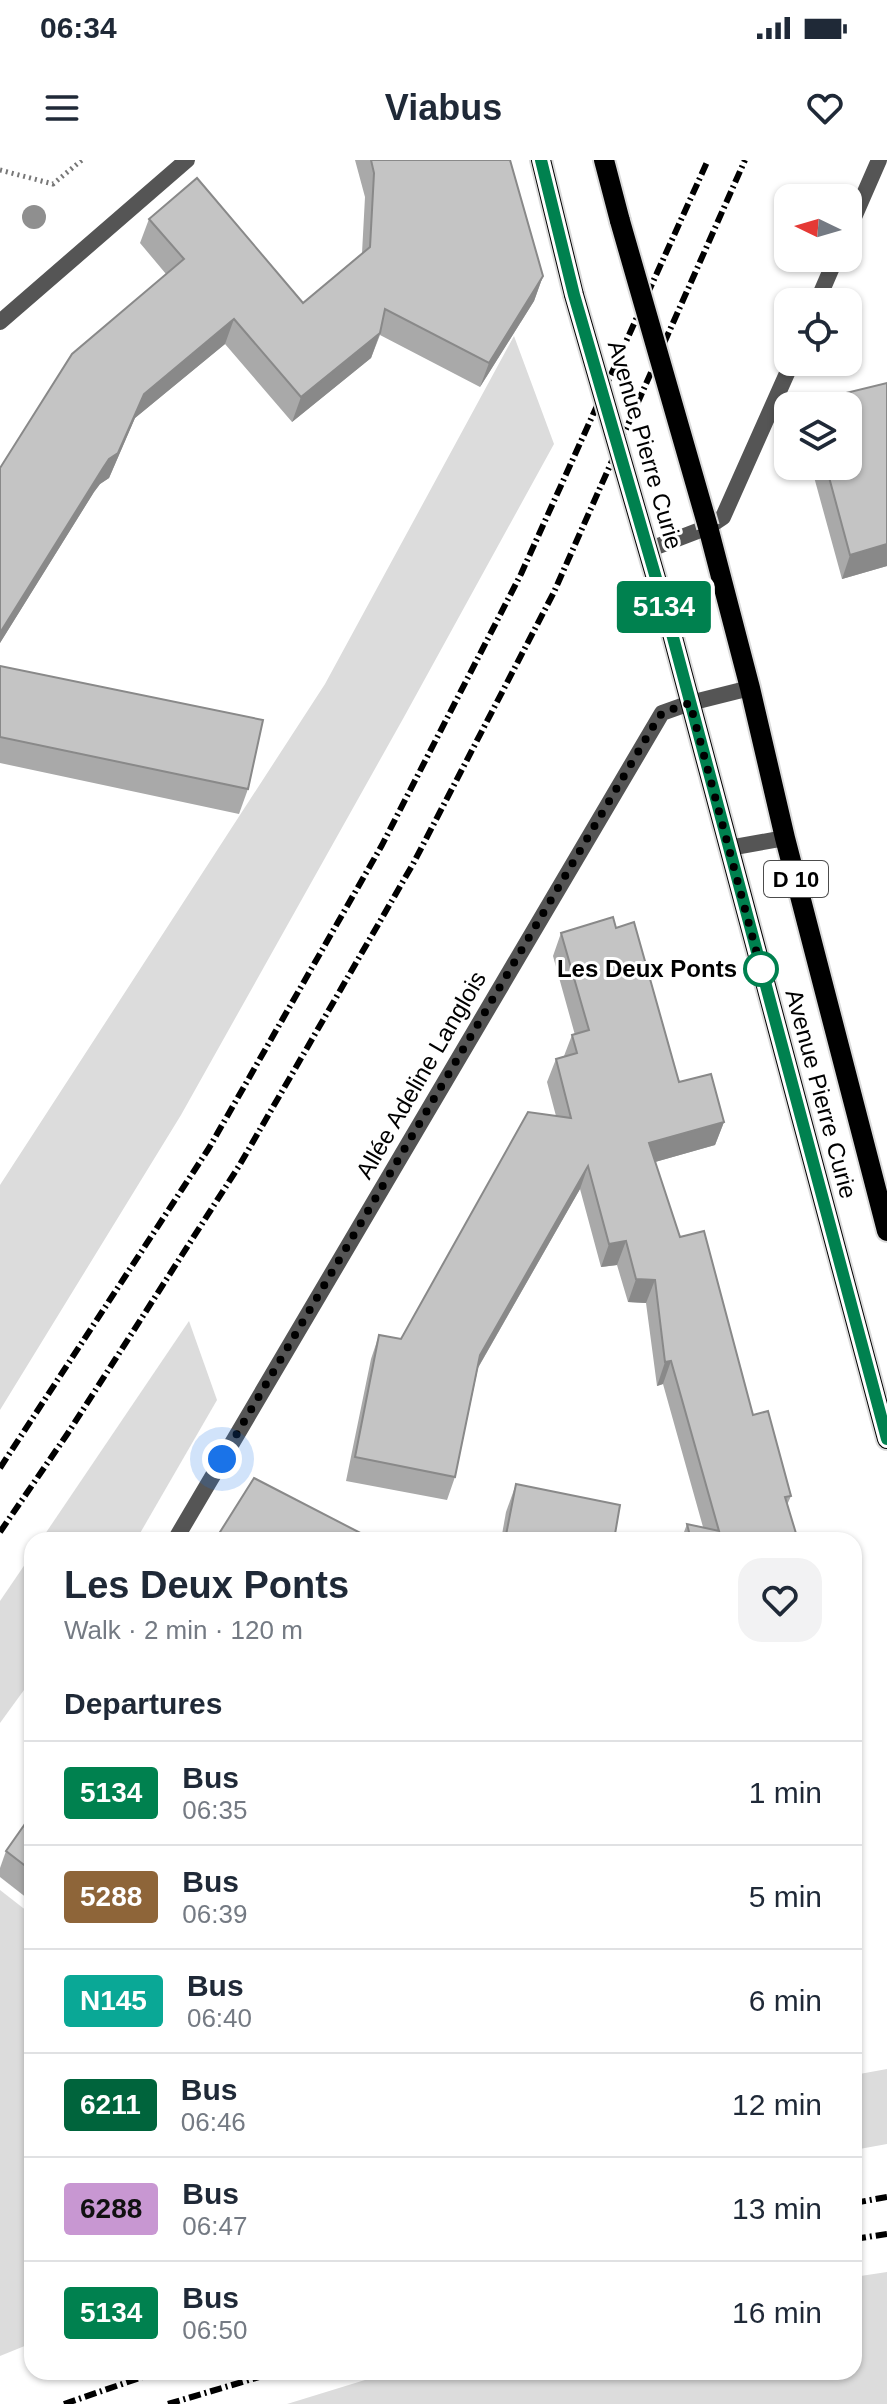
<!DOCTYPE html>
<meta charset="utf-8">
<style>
:root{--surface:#fff;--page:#f2f2f3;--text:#1f2937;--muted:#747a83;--line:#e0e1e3}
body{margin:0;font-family:Helvetica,sans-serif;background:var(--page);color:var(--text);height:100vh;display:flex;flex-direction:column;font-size:30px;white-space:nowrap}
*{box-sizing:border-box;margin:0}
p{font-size:26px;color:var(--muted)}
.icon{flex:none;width:44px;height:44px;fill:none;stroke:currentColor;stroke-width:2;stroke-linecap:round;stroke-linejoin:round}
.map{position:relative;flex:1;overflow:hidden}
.drawer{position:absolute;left:24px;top:1372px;width:838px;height:848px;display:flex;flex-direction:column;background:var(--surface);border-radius:24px;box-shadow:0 2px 6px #0004}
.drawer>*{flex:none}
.badge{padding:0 16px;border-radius:6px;font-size:28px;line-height:52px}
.needle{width:52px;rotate:275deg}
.tools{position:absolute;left:774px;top:24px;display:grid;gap:16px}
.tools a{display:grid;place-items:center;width:88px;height:88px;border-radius:16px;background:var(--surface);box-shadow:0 2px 6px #0004;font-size:40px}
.you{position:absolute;width:40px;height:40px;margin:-20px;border:6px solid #fff;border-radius:50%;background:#1a73e8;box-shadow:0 0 0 12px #1a73e833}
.map>.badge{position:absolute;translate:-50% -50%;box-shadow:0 0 0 4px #fff}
h2{padding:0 40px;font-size:30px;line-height:72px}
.round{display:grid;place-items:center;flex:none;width:84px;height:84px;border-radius:24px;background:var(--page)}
.summary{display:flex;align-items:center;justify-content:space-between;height:136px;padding:0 40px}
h1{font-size:38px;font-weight:600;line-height:60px}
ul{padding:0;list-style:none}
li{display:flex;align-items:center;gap:24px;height:104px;padding:0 40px;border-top:2px solid var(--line)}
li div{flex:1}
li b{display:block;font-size:30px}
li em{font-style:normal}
li .badge{min-width:88px;font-weight:700;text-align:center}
.status{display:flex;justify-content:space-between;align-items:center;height:56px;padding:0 40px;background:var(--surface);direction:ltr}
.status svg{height:22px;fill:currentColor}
header{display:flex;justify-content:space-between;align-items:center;height:104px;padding:0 40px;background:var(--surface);font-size:36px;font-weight:600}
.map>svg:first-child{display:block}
.green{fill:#dcdcdc}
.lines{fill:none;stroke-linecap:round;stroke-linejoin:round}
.primary-casing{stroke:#dbdbdb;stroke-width:24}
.path{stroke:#777;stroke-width:5;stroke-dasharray:2 4;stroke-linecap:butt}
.service{stroke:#555;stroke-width:16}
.minor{stroke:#555;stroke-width:16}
.primary{stroke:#000;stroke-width:20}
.rail{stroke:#000;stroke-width:6;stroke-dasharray:12 4 2 4;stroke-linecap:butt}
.primary-bridge-casing{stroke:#dbdbdb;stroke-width:24;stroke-linecap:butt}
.primary-bridge{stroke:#000;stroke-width:20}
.tree{fill:#8f8f8f}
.wall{fill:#a9a9a9}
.shaded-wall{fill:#898989}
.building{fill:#c4c4c4;stroke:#898989;stroke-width:2}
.line-casing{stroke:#fff;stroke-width:18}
.line{stroke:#00814f;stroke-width:12}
.walk{stroke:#000;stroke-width:8;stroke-dasharray:0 14.4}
.stop-dot{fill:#fff;stroke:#00814f;stroke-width:4}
.labels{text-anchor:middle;stroke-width:6;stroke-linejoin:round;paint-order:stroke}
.shield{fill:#fff;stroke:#4c4c4c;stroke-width:2}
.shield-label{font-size:22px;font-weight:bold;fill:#000}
.street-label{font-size:24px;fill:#000;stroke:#fff}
.stop-label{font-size:24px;font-weight:bold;fill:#000;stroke:#fff;text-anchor:end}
</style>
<div class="status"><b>06:34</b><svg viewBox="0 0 49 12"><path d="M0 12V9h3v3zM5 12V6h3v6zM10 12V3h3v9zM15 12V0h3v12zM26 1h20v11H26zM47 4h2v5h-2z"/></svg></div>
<header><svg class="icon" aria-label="menu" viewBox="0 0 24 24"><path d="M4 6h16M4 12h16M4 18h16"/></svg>Viabus<svg class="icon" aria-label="heart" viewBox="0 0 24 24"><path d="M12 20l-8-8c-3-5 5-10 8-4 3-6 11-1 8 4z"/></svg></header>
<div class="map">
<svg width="887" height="2244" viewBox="0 0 887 2244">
<rect width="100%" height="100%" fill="#fff"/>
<g class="green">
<polygon points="514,176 554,284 404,557 181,955 0,1250 0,1025 325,524"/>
<polygon points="189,1161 217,1240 139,1375 135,1380 41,1380"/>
<polygon points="32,1394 32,1519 0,1563 0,1441"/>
<polygon points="0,1730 32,1755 32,2183 0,2196"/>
<polygon points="887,1909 887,1984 854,1990 854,1915"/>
<polygon points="887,2112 887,2244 287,2244 391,2212 854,2212 854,2117"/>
</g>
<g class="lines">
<g class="primary-casing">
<g id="primary">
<polyline points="541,0 574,135"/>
<polyline points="604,0 620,61"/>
<polyline points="708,367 750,528 785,678 887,1071"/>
<polyline points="671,470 887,1279"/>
</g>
</g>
<polyline class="path" points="0,10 53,24 82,0"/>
<polyline class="service" points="729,688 785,678"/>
<g class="minor">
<polyline points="848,71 879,0"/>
<polyline points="817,142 836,98"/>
<polyline points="0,162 187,0"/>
<polyline points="648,390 708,367 723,357 792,202"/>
<polyline points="175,1380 662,553 690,543 750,528"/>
</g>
<use href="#primary" class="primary"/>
<g class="rail">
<polyline points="0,1308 209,988 382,685 521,414 708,0"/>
<polyline points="0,1372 68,1273 239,1006 413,704 554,432 745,0"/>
<polyline points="854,2043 887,2037"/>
<polyline points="854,2079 887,2074"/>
<polyline points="64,2244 157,2212"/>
<polyline points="168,2244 276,2212"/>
</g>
<g class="primary-bridge-casing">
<g id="primary-bridge">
<polyline points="620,61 708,367"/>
<polyline points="574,135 671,470"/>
</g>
</g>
<use href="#primary-bridge" class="primary-bridge"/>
</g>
<circle class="tree" cx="34" cy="57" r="12"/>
<g class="wall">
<polygon points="355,0 510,0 543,116 534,141 480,227 380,175 371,198 292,262 225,184 135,258 109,318 100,324 94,332 0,483 0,308 166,114 140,83 149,59 303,143 362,93 365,37"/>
<polygon points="887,223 887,406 842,419 811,306 848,306 848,246 808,246 809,242"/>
<polygon points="0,506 248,629 239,654 0,603"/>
<polygon points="616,768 679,922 724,962 715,985 655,1002 680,1077 753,1255 791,1336 787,1345 798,1380 681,1380 687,1364 703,1367 663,1224 657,1226 646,1143 628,1142 617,1105 601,1107 580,1029 478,1208 455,1317 447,1340 346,1321 371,1199 379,1175 401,1179 556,956 547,922 556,899 564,896 572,875 575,875 553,796 561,773"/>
<polygon points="516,1324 614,1380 501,1380 506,1352"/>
<polygon points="32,1654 32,1742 0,1717 0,1708 6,1691"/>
</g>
<g class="shaded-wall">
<polygon points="543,116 534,141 480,227 489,203"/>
<polygon points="234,159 225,184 135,258 109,318 100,324 94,332 0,483 0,473 144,234"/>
<polygon points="380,173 371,198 292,262 301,237"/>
<polygon points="887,384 887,406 842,419 850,395"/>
<polygon points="724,962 715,985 641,1006 649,983"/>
<polygon points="588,1006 580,1029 472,1218 480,1195"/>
<polygon points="626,1081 617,1105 601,1107 609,1084"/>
<polygon points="636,1119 655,1120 646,1143 628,1142"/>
<polygon points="671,1201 663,1224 657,1226 665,1202"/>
</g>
<g class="building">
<polygon points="371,0 510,0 543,116 489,203 385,149 380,173 301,237 234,159 144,234 118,293 109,299 103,308 0,473 0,308 72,194 184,99 149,59 197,18 303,143 370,87 374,13"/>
<polygon points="887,223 887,384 850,395 826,306 848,306 848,246 810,246 809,242"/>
<polygon points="0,506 263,560 248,629 0,577"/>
<polygon points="613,757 616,768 634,762 679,922 711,914 724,962 649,983 680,1077 704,1071 753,1255 768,1251 791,1336 785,1337 798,1380 691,1380 687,1364 719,1371 671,1201 665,1202 655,1120 636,1119 626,1081 609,1084 588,1006 480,1195 455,1317 355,1297 379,1175 401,1179 528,952 571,958 556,899 577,893 572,875 589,870 561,773"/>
<polygon points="254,1318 374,1380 215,1380"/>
<polygon points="516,1324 620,1345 614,1380 505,1380"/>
<polygon points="32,1654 32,1711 6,1691"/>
</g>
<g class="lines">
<g class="line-casing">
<polyline id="line" points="541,0 574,135 671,470 887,1279"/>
</g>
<use href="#line" class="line"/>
<polyline class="walk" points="222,1299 651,570 662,553 690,543 761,809"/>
</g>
<circle class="stop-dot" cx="761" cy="809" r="16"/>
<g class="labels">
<rect class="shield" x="764" y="701" width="64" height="36" rx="6"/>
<g class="shield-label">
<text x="796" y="727">D 10</text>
</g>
<g class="street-label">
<text transform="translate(645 285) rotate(74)" y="8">Avenue Pierre Curie</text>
<text transform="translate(421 915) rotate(-60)" y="8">Allée Adeline Langlois</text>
<text transform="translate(821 934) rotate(75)" y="8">Avenue Pierre Curie</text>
</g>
<g class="stop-label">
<text x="737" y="817">Les Deux Ponts</text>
</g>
</g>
</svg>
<div class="tools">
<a><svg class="needle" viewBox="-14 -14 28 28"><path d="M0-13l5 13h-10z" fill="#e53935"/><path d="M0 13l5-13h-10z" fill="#747a83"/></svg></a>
<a><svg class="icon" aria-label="locate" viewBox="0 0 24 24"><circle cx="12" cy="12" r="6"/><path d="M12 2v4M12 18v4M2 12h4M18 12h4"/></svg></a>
<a><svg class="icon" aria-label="layers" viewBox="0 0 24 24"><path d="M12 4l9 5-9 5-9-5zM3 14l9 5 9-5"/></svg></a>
</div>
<div class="you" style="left:222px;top:1299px"></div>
<b class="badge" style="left:664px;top:447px;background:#00814f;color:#fff">5134</b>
<section class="drawer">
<div class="summary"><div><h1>Les Deux Ponts</h1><p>Walk · 2 min · 120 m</p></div><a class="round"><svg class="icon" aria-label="heart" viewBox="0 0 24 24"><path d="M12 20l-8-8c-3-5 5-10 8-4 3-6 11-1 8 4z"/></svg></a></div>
<h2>Departures</h2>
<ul>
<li><span class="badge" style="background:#00814f;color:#fff">5134</span><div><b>Bus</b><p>06:35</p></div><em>1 min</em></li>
<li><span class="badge" style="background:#8e6539;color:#fff">5288</span><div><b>Bus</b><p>06:39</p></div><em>5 min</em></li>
<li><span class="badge" style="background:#0aa896;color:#fff">N145</span><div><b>Bus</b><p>06:40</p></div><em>6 min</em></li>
<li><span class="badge" style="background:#00643c;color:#fff">6211</span><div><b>Bus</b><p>06:46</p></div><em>12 min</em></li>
<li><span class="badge" style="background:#c897d2;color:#111">6288</span><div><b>Bus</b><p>06:47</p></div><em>13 min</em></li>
<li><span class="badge" style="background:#00814f;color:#fff">5134</span><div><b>Bus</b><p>06:50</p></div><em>16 min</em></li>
</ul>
</section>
</div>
